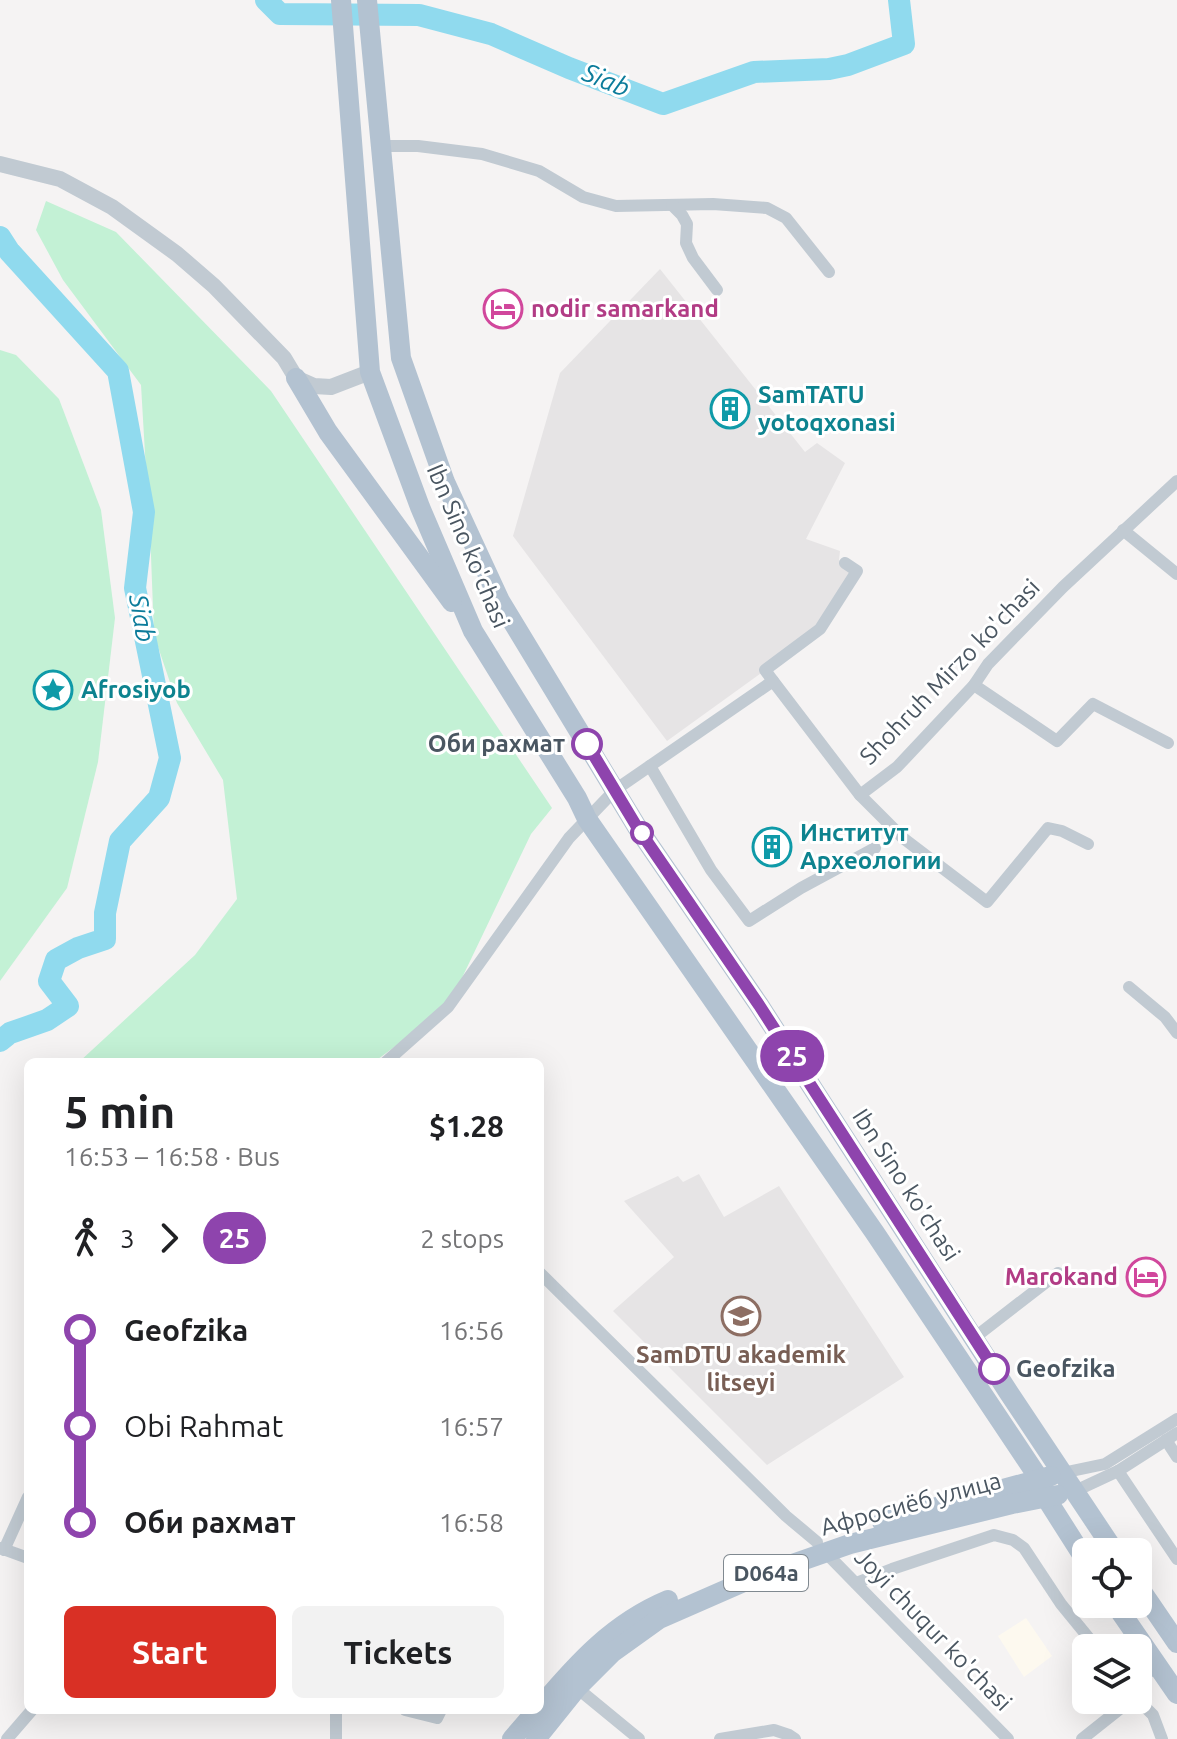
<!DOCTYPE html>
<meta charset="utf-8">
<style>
:root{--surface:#fff;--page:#f2f2f2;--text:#202124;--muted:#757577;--accent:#d93025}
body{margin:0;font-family:Ubuntu,sans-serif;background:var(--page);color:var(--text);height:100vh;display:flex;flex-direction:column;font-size:30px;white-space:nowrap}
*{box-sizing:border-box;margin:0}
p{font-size:26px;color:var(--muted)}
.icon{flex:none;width:44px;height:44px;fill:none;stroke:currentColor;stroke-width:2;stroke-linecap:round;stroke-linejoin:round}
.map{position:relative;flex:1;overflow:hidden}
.sheet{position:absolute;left:24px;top:1058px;width:520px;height:656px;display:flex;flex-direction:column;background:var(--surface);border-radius:12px;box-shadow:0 8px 32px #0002}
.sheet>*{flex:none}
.badge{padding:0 16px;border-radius:26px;font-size:28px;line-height:52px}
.tools{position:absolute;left:1072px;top:1538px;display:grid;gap:16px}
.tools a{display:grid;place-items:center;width:80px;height:80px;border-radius:12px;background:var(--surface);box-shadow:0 8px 32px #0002;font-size:40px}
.map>.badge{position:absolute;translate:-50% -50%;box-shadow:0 0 0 4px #fff}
.legs{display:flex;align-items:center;gap:12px;height:88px;padding:0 40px;font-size:26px}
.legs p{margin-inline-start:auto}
.headline{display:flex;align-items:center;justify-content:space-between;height:136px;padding:0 40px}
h1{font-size:44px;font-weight:700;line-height:60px}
.button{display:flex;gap:16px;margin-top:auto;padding:16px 40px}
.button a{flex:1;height:92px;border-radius:12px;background:var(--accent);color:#fff;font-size:32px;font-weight:700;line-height:92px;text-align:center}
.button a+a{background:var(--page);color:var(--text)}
ul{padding:0 40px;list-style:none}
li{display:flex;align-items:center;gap:28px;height:96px;font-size:30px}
li i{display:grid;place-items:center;width:12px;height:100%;margin:0 10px;background:currentColor}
li i::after{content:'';width:20px;height:20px;margin:-10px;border:6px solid;border-radius:50%;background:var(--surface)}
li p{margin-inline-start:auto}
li:first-child i{background:linear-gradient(#0000 50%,currentColor 0)}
li:last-child i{background:linear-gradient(currentColor 50%,#0000 0)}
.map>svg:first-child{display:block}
.commercial{fill:#fdf9ef}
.education{fill:#e6e4e5}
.green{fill:#c3f1d5}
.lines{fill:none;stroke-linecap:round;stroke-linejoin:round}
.river{stroke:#90daee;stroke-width:22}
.minor{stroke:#c1cad2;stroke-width:12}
.tertiary{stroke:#c1cad2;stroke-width:16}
.primary{stroke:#b3c2d1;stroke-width:20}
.line-1-casing{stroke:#fff;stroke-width:18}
.line-1{stroke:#8e44ad;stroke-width:12}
.stop-1-dot{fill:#fff;stroke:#8e44ad;stroke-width:4}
.labels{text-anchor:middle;stroke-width:6;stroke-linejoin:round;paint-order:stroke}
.shield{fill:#fff;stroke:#808990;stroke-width:2}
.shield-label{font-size:22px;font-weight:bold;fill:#4a5661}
.hotel-label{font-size:24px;font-weight:bold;fill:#b23c85;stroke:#fff;text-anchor:start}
.culture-label{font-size:24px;font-weight:bold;fill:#0d838f;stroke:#fff;text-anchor:start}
.street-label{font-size:24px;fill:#4a5661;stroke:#fff}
.stop-label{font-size:24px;font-weight:bold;fill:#4a5661;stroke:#fff;text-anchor:end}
.education-label{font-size:24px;font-weight:bold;fill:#785e54;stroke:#fff}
.water-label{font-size:26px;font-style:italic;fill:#0c7c9b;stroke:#fff}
</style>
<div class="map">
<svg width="1177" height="1739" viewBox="0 0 1177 1739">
<rect width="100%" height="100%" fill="#f5f3f3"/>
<polygon class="commercial" points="1026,1618 1052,1656 1024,1677 998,1636"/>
<g class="education">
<polygon points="660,269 805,452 817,443 845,463 806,539 840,551 839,560 857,571 818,632 667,741 513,536 560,373"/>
<polygon points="699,1174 724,1217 779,1186 904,1377 767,1465 613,1311 674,1257 624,1201 678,1176 683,1182"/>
</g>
<g class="green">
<polygon points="46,201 116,232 271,391 552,808 531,834 448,1007 374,1062 79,1062 195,955 237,899 223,780 177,703 154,635 151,556 141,385 63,280 36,230"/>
<polygon points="0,350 16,355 59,399 101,510 115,618 98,762 67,888 0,981"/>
</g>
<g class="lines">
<g class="river">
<polyline points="266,0 280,14 419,15 491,34 569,68 663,104 754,72 829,69 848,65 904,44 899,0"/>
<polyline points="0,237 9,251 118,371 144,512 135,588 170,758 159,798 120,841 105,913 105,939 78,948 56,960 49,981 68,1006 47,1020 10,1033 0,1041"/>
</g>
<g class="minor">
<polyline points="381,146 418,146 482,154 539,171 583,197 616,206 713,204 767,208 786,218 829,272"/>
<polyline points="672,205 682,215 687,224 686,243 693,258 717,290"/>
<polyline points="1123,530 1177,574"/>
<polyline points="773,681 765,670 820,629 857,571 845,563"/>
<polyline points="974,685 1057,741 1093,704 1168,743"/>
<polyline points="650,766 711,870 749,921 801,888 875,848"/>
<polyline points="860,795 903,838 987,902 1048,828 1062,831 1088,844"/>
<polyline points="1129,987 1165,1017 1177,1033"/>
<polyline points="386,1062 448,1007 569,838 615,790 773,681 860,795 897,767 974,685 988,664 1063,587 1177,481"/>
<polyline points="540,1273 786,1516 817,1542"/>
<polyline points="974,1338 1058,1273"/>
<polyline points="1166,1440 1177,1457"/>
<polyline points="1118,1471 1177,1559"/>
<polyline points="1062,1473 1105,1464 1177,1419"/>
<polyline points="1073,1492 1118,1471 1177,1433"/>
<polyline points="0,1548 28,1558"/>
<polyline points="4,1550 28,1497"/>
<polyline points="826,1553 1008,1739"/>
<polyline points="856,1583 892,1569 994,1535 1013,1540 1024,1548 1061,1604 1097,1648"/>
<polyline points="1138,1680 1156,1667"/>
<polyline points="577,1688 639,1739"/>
<polyline points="1138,1700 1153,1715 1162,1739"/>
<polyline points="336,1710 336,1739"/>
<polyline points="405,1710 437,1718 441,1710"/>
<polyline points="7,1739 32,1710"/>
<polyline points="720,1739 774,1730 789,1735 795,1739"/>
<polyline points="1082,1739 1131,1700"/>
</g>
<polyline class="tertiary" points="0,164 60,179 112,207 177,254 214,286 284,358 296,378 314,386 331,387 370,372"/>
<g class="primary">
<polyline points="341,0 370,372 420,507 473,631 577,798 587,819 875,1233 1040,1480 1046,1498 1086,1561"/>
<polyline points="367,0 401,358 445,482 500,601 637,827 759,1005 1009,1393 1115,1552"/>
<polyline points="296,378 328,432 452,602"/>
<polyline points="882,1522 1051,1476"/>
<polyline points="1138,1586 1177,1643"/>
<polyline points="1115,1604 1177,1694"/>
<path d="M540 1707C577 1663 613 1623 668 1600"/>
<polyline points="512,1739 537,1710"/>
<polyline points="536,1739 577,1688 613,1652 659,1619 755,1577 850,1544 1012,1504 1058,1495"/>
</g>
</g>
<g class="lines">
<g class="line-1-casing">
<polyline id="line-1" points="587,744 637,827 759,1005 994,1369"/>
</g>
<use href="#line-1" class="line-1"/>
</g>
<defs>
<g id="hotel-ring" transform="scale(2)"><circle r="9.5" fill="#fff" stroke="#d1479c" stroke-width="1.5"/><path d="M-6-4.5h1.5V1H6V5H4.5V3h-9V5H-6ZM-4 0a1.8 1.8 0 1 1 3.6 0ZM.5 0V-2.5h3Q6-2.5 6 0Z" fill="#d1479c"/></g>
<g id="building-ring" transform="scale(2)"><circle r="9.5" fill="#fff" stroke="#0f9aa8" stroke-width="1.5"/><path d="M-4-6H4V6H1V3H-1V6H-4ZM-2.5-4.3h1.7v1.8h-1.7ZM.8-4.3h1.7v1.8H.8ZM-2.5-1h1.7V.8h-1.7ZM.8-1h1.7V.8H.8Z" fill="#0f9aa8"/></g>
<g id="sight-ring" transform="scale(2)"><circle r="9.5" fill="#fff" stroke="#0f9aa8" stroke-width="1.5"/><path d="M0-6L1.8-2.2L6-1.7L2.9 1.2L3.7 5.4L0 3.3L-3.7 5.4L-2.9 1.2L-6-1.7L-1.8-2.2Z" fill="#0f9aa8"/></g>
<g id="university-ring" transform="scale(2)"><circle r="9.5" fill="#fff" stroke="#8d6e63" stroke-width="1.5"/><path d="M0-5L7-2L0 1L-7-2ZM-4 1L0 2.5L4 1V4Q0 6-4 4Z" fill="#8d6e63"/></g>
</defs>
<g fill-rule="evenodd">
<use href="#hotel-ring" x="503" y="309"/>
<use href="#building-ring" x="730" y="409"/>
<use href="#sight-ring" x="53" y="690"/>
<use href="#building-ring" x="772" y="847"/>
<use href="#hotel-ring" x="1146" y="1277"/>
<use href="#university-ring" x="741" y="1316"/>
</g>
<g class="stop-1-dot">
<circle cx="587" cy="744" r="14"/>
<circle cx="642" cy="833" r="10"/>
<circle cx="994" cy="1369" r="14"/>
</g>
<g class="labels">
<rect class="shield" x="724" y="1555" width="84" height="36" rx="6"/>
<g class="shield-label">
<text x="766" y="1581">D064a</text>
</g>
<g class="hotel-label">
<text x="531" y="317">nodir samarkand</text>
<text x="1118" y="1285" text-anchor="end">Marokand</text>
</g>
<g class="culture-label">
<text x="758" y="403">SamTATU<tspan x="758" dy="28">yotoqxonasi</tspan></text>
<text x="81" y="698">Afrosiyob</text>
<text x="800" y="841">Институт<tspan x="800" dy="28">Археологии</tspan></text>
</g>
<g class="street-label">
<text transform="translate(468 546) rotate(67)" y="8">Ibn Sino ko'chasi</text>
<text transform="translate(950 672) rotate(-46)" y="8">Shohruh Mirzo ko'chasi</text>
<text transform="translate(906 1185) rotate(57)" y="8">Ibn Sino ko'chasi</text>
<text transform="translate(911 1504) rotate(-15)" y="8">Афросиёб улица</text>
<text transform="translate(933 1630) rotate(46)" y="8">Joyi chuqur ko'chasi</text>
</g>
<g class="stop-label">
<text x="565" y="752">Оби рахмат</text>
<text x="1016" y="1377" text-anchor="start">Geofzika</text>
</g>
<g class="education-label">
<text x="741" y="1363">SamDTU akademik<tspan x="741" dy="28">litseyi</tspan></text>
</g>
<g class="water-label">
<text transform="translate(606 80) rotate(22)" y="9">Siab</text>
<text transform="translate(142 618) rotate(80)" y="9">Siab</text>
</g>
</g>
</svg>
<div class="tools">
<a><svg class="icon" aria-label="locate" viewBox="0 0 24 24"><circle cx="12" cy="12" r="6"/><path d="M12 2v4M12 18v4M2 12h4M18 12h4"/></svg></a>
<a><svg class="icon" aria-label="layers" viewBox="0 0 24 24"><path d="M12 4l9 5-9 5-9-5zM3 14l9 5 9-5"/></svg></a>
</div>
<b class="badge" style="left:792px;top:1056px;background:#8e44ad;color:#fff">25</b>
<section class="sheet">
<div class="headline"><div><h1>5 min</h1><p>16:53 – 16:58 · Bus</p></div><b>$1.28</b></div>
<div class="legs"><svg class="icon" aria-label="walk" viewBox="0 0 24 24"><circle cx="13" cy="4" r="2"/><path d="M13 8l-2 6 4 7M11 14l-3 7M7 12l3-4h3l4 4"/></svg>3<svg class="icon" aria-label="forward" viewBox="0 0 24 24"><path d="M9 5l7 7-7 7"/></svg><b class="badge" style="background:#8e44ad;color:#fff">25</b><p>2 stops</p></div>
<ul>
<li><i style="color:#8e44ad"></i><b>Geofzika</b><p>16:56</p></li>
<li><i style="color:#8e44ad"></i><span>Obi Rahmat</span><p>16:57</p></li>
<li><i style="color:#8e44ad"></i><b>Оби рахмат</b><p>16:58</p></li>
</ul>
<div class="button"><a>Start</a><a>Tickets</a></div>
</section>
</div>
